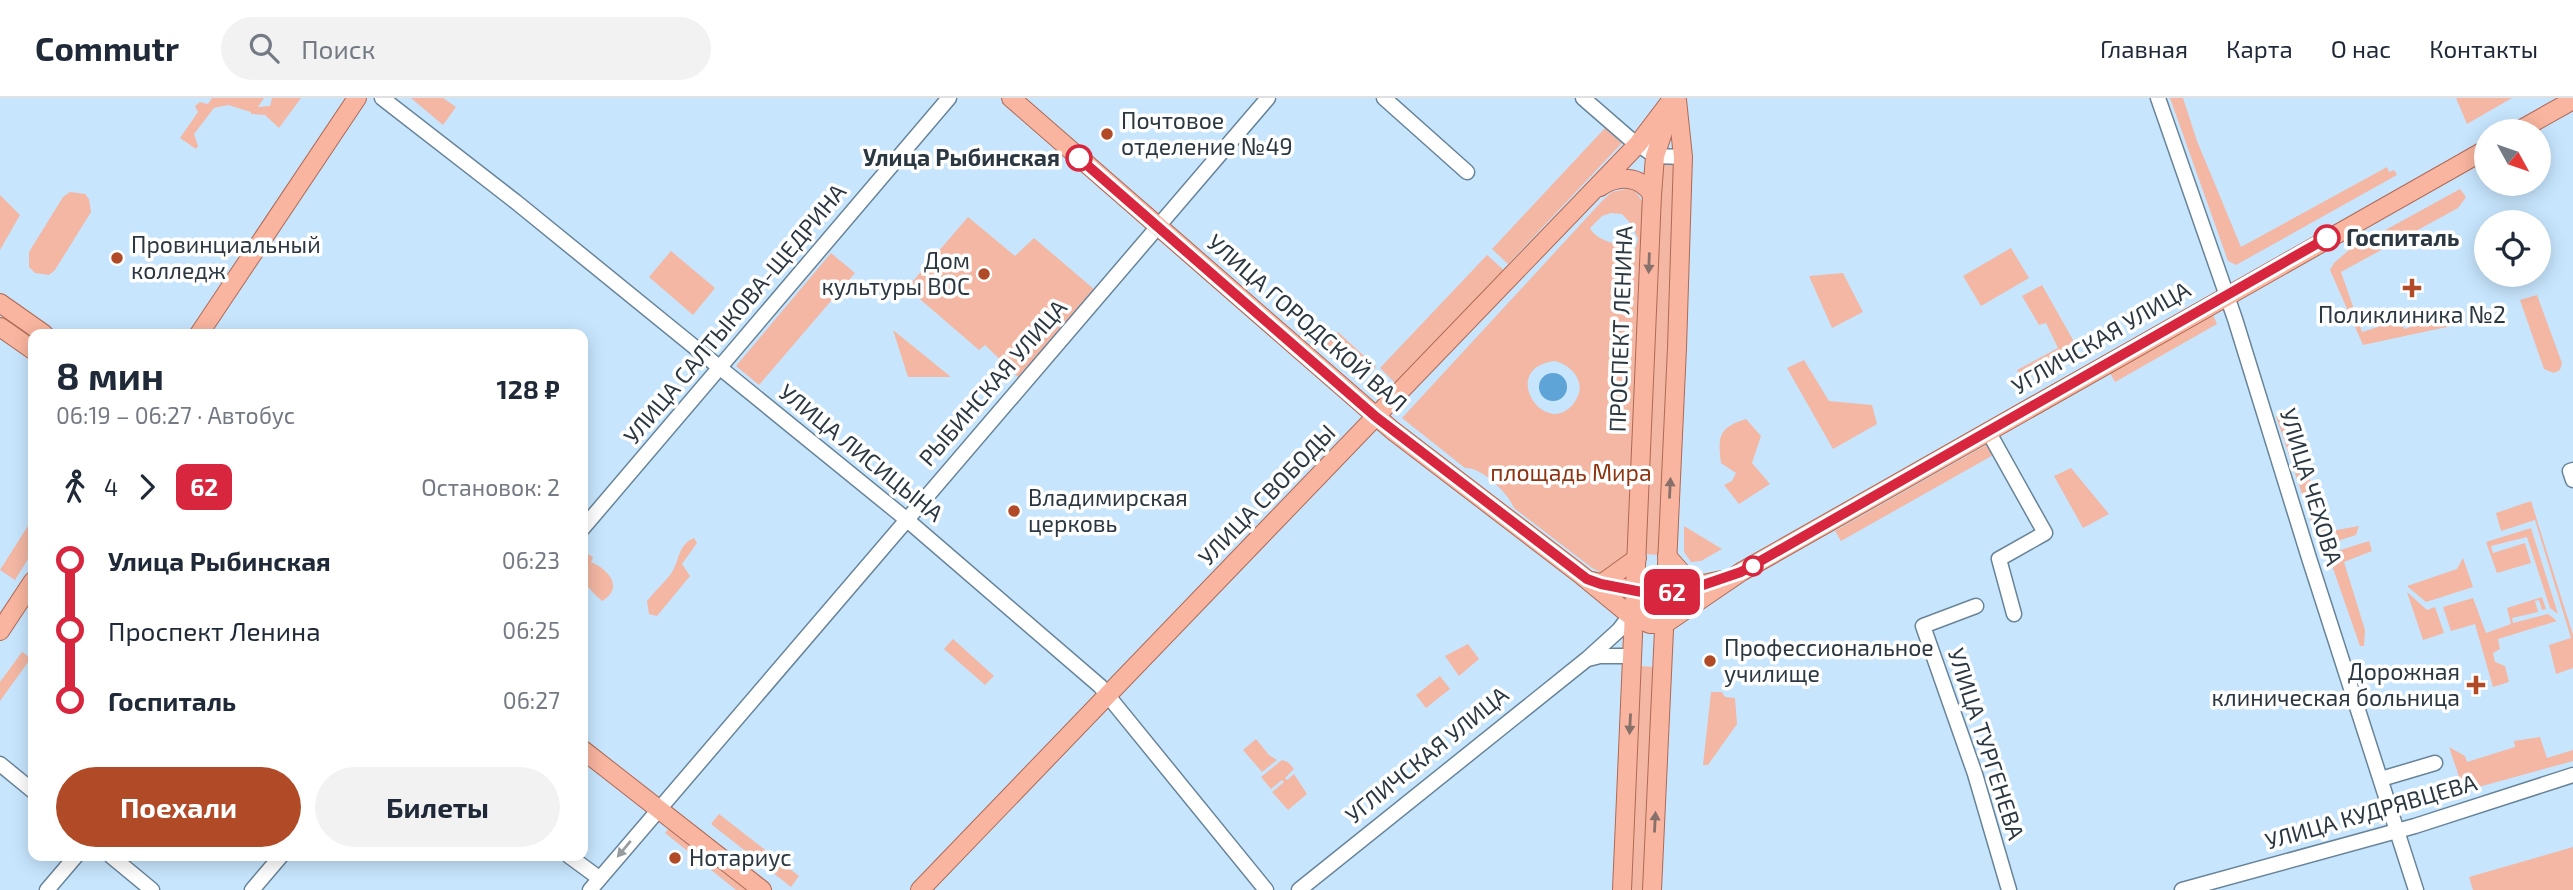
<!DOCTYPE html>
<html lang="ru">
<meta charset="utf-8">
<style>
:root{--surface:#fff;--page:#f2f2f3;--text:#1f2937;--muted:#747a83;--line:#e0e1e3;--accent:#b14a26}
body{margin:0;font-family:"Exo 2",sans-serif;background:var(--page);color:var(--text);height:100vh;display:flex;flex-direction:column;font-size:26px;white-space:nowrap}
*{box-sizing:border-box;margin:0}
p{font-size:23px;color:var(--muted)}
.icon{flex:none;width:38px;height:38px;fill:none;stroke:currentColor;stroke-width:2;stroke-linecap:round;stroke-linejoin:round}
.map{position:relative;flex:1;overflow:hidden}
.panel{position:absolute;left:28px;top:231px;width:560px;height:532px;display:flex;flex-direction:column;background:var(--surface);border-radius:14px;box-shadow:0 4px 18px #0003}
.panel>*{flex:none}
.badge{padding:0 14px;border-radius:10px;font-size:24px;line-height:46px}
.needle{width:46px;rotate:130deg}
.fabs{position:absolute;left:2474px;top:21px;display:grid;gap:14px}
.fabs a{display:grid;place-items:center;width:77px;height:77px;border-radius:50%;background:var(--surface);box-shadow:0 4px 18px #0003;font-size:35px}
.map>.badge{position:absolute;translate:-50% -50%;box-shadow:0 0 0 4px #fff}
.legs{display:flex;align-items:center;gap:10px;height:77px;padding:0 28px;font-size:23px}
.legs p{margin-inline-start:auto}
.overview{display:flex;align-items:center;justify-content:space-between;height:119px;padding:0 28px}
h1{font-size:38px;font-weight:700;line-height:52px}
.action{display:flex;gap:14px;margin-top:auto;padding:14px 28px}
.action a{flex:1;height:80px;border-radius:42px;background:var(--accent);color:#fff;font-size:28px;font-weight:700;line-height:80px;text-align:center}
.action a+a{background:var(--page);color:var(--text)}
ul{padding:0 28px;list-style:none}
li{display:flex;align-items:center;gap:24px;height:70px;font-size:26px}
li i{display:grid;place-items:center;width:10px;height:100%;margin:0 9px;background:currentColor}
li i::after{content:'';width:18px;height:18px;margin:-9px;border:5px solid;border-radius:50%;background:var(--surface)}
li p{margin-inline-start:auto}
li:first-child i{background:linear-gradient(#0000 50%,currentColor 0)}
li:last-child i{background:linear-gradient(currentColor 50%,#0000 0)}
header{display:flex;align-items:center;gap:42px;box-sizing:border-box;height:98px;padding:0 35px;background:var(--surface);border-bottom:2px solid var(--line)}
header strong{font-size:33px}
nav{display:flex;gap:38px;margin-inline-start:auto;font-size:24px}
.search{width:490px;height:63px;background:var(--page);display:flex;align-items:center;gap:18px;box-sizing:border-box;padding:0 24px;border-radius:38px;color:var(--muted);font-size:26px}
.map>svg:first-child{display:block}
.green{fill:#f3b7a3;fill-rule:evenodd}
.water{fill:#5ea4d6}
.lines{fill:none;stroke-linecap:round;stroke-linejoin:round}
.minor-casing{stroke:#688499;stroke-width:17}
.major-casing{stroke:#af6954;stroke-width:20}
.minor{stroke:#fff;stroke-width:14}
.major{stroke:#f9b59f;stroke-width:18}
.oneway{fill:#88706b}
.oneway2{fill:#969ca0}
.line-1-casing{stroke:#fff;stroke-width:16}
.line-1{stroke:#d7263d;stroke-width:10}
.poi-dot{fill:#b14a26;stroke:#fff;stroke-width:2.5}
.stop-1-dot{fill:#fff;stroke:#d7263d;stroke-width:3.5}
.labels{text-anchor:middle;stroke-width:7;stroke-linejoin:round;paint-order:stroke}
.poi-label{font-size:23px;fill:#2c3841;stroke:#fff;text-anchor:start}
.stop-label{font-size:23px;font-weight:bold;fill:#2c3841;stroke:#fff;text-anchor:end}
.street-label{font-size:23px;fill:#2c3841;stroke:#fff}
.park-label{font-size:23px;fill:#8f3310;stroke:#fff}
</style>
<header>
<strong>Commutr</strong>
<div class="search"><svg class="icon" aria-label="search" viewBox="0 0 24 24"><circle cx="10" cy="10" r="6"/><path d="M15 15l6 6"/></svg>Поиск</div>
<nav><a>Главная</a><a>Карта</a><a>О нас</a><a>Контакты</a></nav>
</header>
<div class="map">
<svg width="2573" height="792" viewBox="0 0 2573 792">
<rect width="100%" height="100%" fill="#c7e6fe"/>
<g class="green">
<polygon points="212,0 264,0 258,9 270,8 272,0 301,0 279,30 265,17 251,16 251,14 228,7 214,10 194,36 198,48 196,51 180,40 198,14 195,8 200,4 208,6"/>
<polygon points="411,0 443,0 456,9 443,27"/>
<polygon points="2170,0 2183,0 2197,43 2241,149 2387,69 2389,74 2394,72 2397,77 2236,167 2228,163"/>
<polygon points="2456,0 2512,0 2467,26"/>
<polygon points="1605,30 1622,45 1508,166 1492,151"/>
<polygon points="1664,62 1675,66 1662,457 1642,456 1659,69"/>
<path d="M1627 91 1635 93 1645 107 1628 462 1606 477 1592 470 1514 410C1508 395 1482 369 1465 370L1402 320 1603 102 1612 94ZM1611 115 1622 116 1631 126 1638 141 1635 151C1621 147 1597 144 1590 130L1602 118ZM1555 263C1574 268 1588 287 1574 305 1545 343 1497 270 1555 263Z"/>
<polygon points="2460,91 2466,99 2458,110 2341,174 2362,234 2397,223 2405,231 2441,217 2450,216 2456,227 2363,247 2330,172 2334,165 2349,152"/>
<polygon points="70,94 85,96 89,101 91,114 55,172 49,177 35,175 29,169 29,154 63,99"/>
<polygon points="0,97 20,117 0,152"/>
<polygon points="968,119 1015,158 1034,140 1095,192 1020,281 985,247 979,252 907,190"/>
<polygon points="2011,150 2029,180 1981,208 1963,178"/>
<polygon points="671,153 715,190 693,217 649,179"/>
<polygon points="831,155 855,175 759,287 736,268"/>
<polygon points="1487,157 1506,174 1397,287 1380,270"/>
<polygon points="1843,175 1863,214 1832,230 1809,178"/>
<polygon points="2042,187 2077,249 2021,280 2017,272 2058,250 2046,225 2039,227 2022,198"/>
<polygon points="2537,197 2562,265 2560,272 2554,275 2544,271 2520,202"/>
<polygon points="2210,217 2214,219 2217,226 2115,284 2109,273"/>
<polygon points="893,232 951,279 908,279"/>
<polygon points="1338,234 1376,269 1364,283 1324,249"/>
<polygon points="1804,262 1829,303 1872,307 1877,326 1833,351 1787,270"/>
<polygon points="2290,315 2326,434 2359,428 2356,437 2328,446 2317,441 2276,318"/>
<path d="M1746 321 1761 338 1752 365 1770 386 1739 406 1724 387 1732 383 1736 375 1721 365C1718 338 1718 330 1746 321Z"/>
<polygon points="1988,346 1995,356 1841,443 1835,433"/>
<polygon points="2071,370 2109,416 2083,430 2054,378"/>
<polygon points="2531,403 2573,537 2573,570 2556,576 2549,547 2571,540 2535,422 2501,433 2496,415"/>
<polygon points="33,420 33,453 15,482 0,472"/>
<polygon points="1684,428 1722,451 1701,463 1691,464 1684,454"/>
<polygon points="2531,430 2558,516 2550,510 2527,439 2491,448 2493,455 2525,445 2531,465 2497,475 2486,444"/>
<path d="M694 440 697 445 682 466 690 478 657 518 649 516 647 503C654 494 663 486 670 477 680 464 677 447 694 440Z"/>
<polygon points="2369,443 2372,453 2344,464 2365,532 2364,548 2360,548 2328,456"/>
<path d="M584 454 593 459 591 464C608 471 625 490 602 503 584 487 579 479 584 454Z"/>
<polygon points="2463,460 2473,489 2426,504 2407,488 2457,471"/>
<polygon points="2407,494 2427,512 2435,509 2444,535 2423,542"/>
<polygon points="2542,499 2546,511 2542,512 2539,502 2535,503 2538,514 2512,520 2513,525 2548,516 2557,523 2498,541 2500,551 2493,555 2495,564 2505,568 2509,584 2493,589 2475,526 2451,533 2443,509 2473,500 2486,535 2511,526 2507,510"/>
<polygon points="953,541 994,578 985,587 944,551"/>
<polygon points="1468,546 1479,561 1459,578 1445,558"/>
<polygon points="22,554 31,560 0,603 0,584"/>
<polygon points="1641,568 1653,569 1643,792 1630,792"/>
<polygon points="1440,578 1450,591 1426,610 1416,597"/>
<polygon points="1711,594 1722,594 1725,599 1735,600 1737,626 1708,667 1703,667"/>
<polygon points="2540,639 2547,660 2573,652 2573,663 2464,693 2449,649 2465,658 2467,664 2515,649 2514,643"/>
<polygon points="1256,641 1269,657 1277,662 1262,674 1243,652"/>
<polygon points="1282,662 1288,664 1294,671 1285,680 1287,682 1294,676 1307,696 1288,712 1272,694 1284,684 1282,682 1271,691 1261,679"/>
<polygon points="719,716 799,778 791,789 711,726"/>
<polygon points="671,728 750,792 736,792 665,735"/>
<polygon points="2573,749 2573,792 2473,792 2469,779"/>
</g>
<circle class="water" cx="1553" cy="289" r="14"/>
<g class="lines">
<g class="minor-casing">
<g id="minor">
<polyline points="382,0 516,104 906,421 1100,588 1266,792"/>
<polyline points="1384,0 1467,74"/>
<polyline points="1583,0 1629,40 1655,58 1683,59"/>
<polyline points="2158,0 2235,221 2309,460 2416,792"/>
<polyline points="1988,333 2045,435 1999,461 2014,516"/>
<polyline points="2573,372 2570,373 2573,382"/>
<polyline points="583,430 949,0"/>
<polyline points="1976,508 1923,528 1975,676 2009,792"/>
<polyline points="1588,561 1600,558 1633,558"/>
<polyline points="0,666 33,693"/>
<polyline points="2381,681 2435,665"/>
<polyline points="111,758 152,792"/>
<polyline points="569,758 599,780"/>
<polyline points="47,792 76,758"/>
<polyline points="252,792 281,758"/>
<polyline points="590,792 1268,0"/>
<polyline points="1299,792 1587,561 1619,532 1635,511"/>
<polyline points="2182,792 2415,728 2573,677"/>
</g>
</g>
<g class="major-casing">
<g id="major">
<polyline points="1011,0 1392,332 1580,476 1631,518 1650,526 1659,526 1669,523 1741,474 2487,51"/>
<polyline points="2518,33 2573,2"/>
<path d="M1600 89C1617 77 1641 77 1652 97"/>
<polyline points="0,205 44,236"/>
<polyline points="0,229 33,252"/>
<polyline points="199,236 357,0"/>
<polyline points="1667,458 1681,474 1703,487"/>
<polyline points="1592,483 1652,496 1661,501 1665,508"/>
<polyline points="1601,486 1637,460"/>
<polyline points="1657,496 1722,482"/>
<polyline points="0,533 33,483"/>
<polyline points="583,652 762,792"/>
<polyline points="920,792 1638,46 1673,0"/>
<polyline points="1622,792 1652,97 1655,58 1670,13"/>
<polyline points="1652,792 1677,250 1683,59 1677,2"/>
</g>
</g>
<use href="#minor" class="minor"/>
<use href="#major" class="major"/>
</g>
<defs><path id="oneway-solid" d="M-6-.8H1V-3.2L6.5 0L1 3.2V.8H-6Z" transform="scale(1.75)"/></defs>
<g class="oneway">
<use href="#oneway-solid" transform="translate(1649 165) rotate(92)"/>
<use href="#oneway-solid" transform="translate(1670 390) rotate(-87)"/>
<use href="#oneway-solid" transform="translate(1630 626) rotate(93)"/>
<use href="#oneway-solid" transform="translate(1655 724) rotate(-87)"/>
</g>
<use class="oneway2" href="#oneway-solid" transform="translate(624 751) rotate(130)"/>
<g class="lines">
<g class="line-1-casing">
<polyline id="line-1" points="1079,60 1376,319 1587,481 1601,486 1652,496 1703,487 1741,474 2327,140"/>
</g>
<use href="#line-1" class="line-1"/>
</g>
<g class="poi-dot">
<circle cx="1107" cy="36" r="7"/>
<circle cx="117" cy="160" r="7"/>
<circle cx="984" cy="176" r="7"/>
<path d="M2408.5 179.5h7v7h7v7h-7v7h-7v-7h-7v-7h7z"/>
<circle cx="1014" cy="413" r="7"/>
<circle cx="1710" cy="563" r="7"/>
<path d="M2472.5 576.5h7v7h7v7h-7v7h-7v-7h-7v-7h7z"/>
<circle cx="675" cy="760" r="7"/>
</g>
<g class="stop-1-dot">
<circle cx="1079" cy="60" r="12"/>
<circle cx="2327" cy="140" r="12"/>
<circle cx="1753" cy="468" r="9"/>
</g>
<g class="labels">
<g class="poi-label">
<text x="1121" y="31">Почтовое<tspan x="1121" dy="26">отделение №49</tspan></text>
<text x="131" y="155">Провинциальный<tspan x="131" dy="26">колледж</tspan></text>
<text x="970" y="171" text-anchor="end">Дом<tspan x="970" dy="26">культуры ВОС</tspan></text>
<text x="2412" y="225" text-anchor="middle">Поликлиника №2</text>
<text x="1028" y="408">Владимирская<tspan x="1028" dy="26">церковь</tspan></text>
<text x="1724" y="558">Профессиональное<tspan x="1724" dy="26">училище</tspan></text>
<text x="2460" y="582" text-anchor="end">Дорожная<tspan x="2460" dy="26">клиническая больница</tspan></text>
<text x="689" y="768">Нотариус</text>
</g>
<g class="stop-label">
<text x="1060" y="68">Улица Рыбинская</text>
<text x="2346" y="148" text-anchor="start">Госпиталь</text>
</g>
<g class="street-label">
<text transform="translate(735 216) rotate(-50)" y="8">УЛИЦА САЛТЫКОВА-ЩЕДРИНА</text>
<text transform="translate(1307 225) rotate(41)" y="8">УЛИЦА ГОРОДСКОЙ ВАЛ</text>
<text transform="translate(1621 231) rotate(-88)" y="8">ПРОСПЕКТ ЛЕНИНА</text>
<text transform="translate(2101 240) rotate(-30)" y="8">УГЛИЧСКАЯ УЛИЦА</text>
<text transform="translate(993 285) rotate(-49)" y="8">РЫБИНСКАЯ УЛИЦА</text>
<text transform="translate(861 355) rotate(39)" y="8">УЛИЦА ЛИСИЦЫНА</text>
<text transform="translate(2311 389) rotate(73)" y="8">УЛИЦА ЧЕХОВА</text>
<text transform="translate(1267 397) rotate(-46)" y="8">УЛИЦА СВОБОДЫ</text>
<text transform="translate(1986 646) rotate(72)" y="8">УЛИЦА ТУРГЕНЕВА</text>
<text transform="translate(1427 657) rotate(-39)" y="8">УГЛИЧСКАЯ УЛИЦА</text>
<text transform="translate(2371 714) rotate(-16)" y="8">УЛИЦА КУДРЯВЦЕВА</text>
</g>
<g class="park-label">
<text x="1571" y="383">площадь Мира</text>
</g>
</g>
</svg>
<div class="fabs">
<a><svg class="needle" viewBox="-14 -14 28 28"><path d="M0-13l5 13h-10z" fill="#e53935"/><path d="M0 13l5-13h-10z" fill="#747a83"/></svg></a>
<a><svg class="icon" aria-label="locate" viewBox="0 0 24 24"><circle cx="12" cy="12" r="6"/><path d="M12 2v4M12 18v4M2 12h4M18 12h4"/></svg></a>
</div>
<b class="badge" style="left:1672px;top:494px;background:#d7263d;color:#fff">62</b>
<section class="panel">
<div class="overview"><div><h1>8 мин</h1><p>06:19 – 06:27 · Автобус</p></div><b>128 ₽</b></div>
<div class="legs"><svg class="icon" aria-label="walk" viewBox="0 0 24 24"><circle cx="13" cy="4" r="2"/><path d="M13 8l-2 6 4 7M11 14l-3 7M7 12l3-4h3l4 4"/></svg>4<svg class="icon" aria-label="forward" viewBox="0 0 24 24"><path d="M9 5l7 7-7 7"/></svg><b class="badge" style="background:#d7263d;color:#fff">62</b><p>Остановок: 2</p></div>
<ul>
<li><i style="color:#d7263d"></i><b>Улица Рыбинская</b><p>06:23</p></li>
<li><i style="color:#d7263d"></i><span>Проспект Ленина</span><p>06:25</p></li>
<li><i style="color:#d7263d"></i><b>Госпиталь</b><p>06:27</p></li>
</ul>
<div class="action"><a>Поехали</a><a>Билеты</a></div>
</section>
</div>
